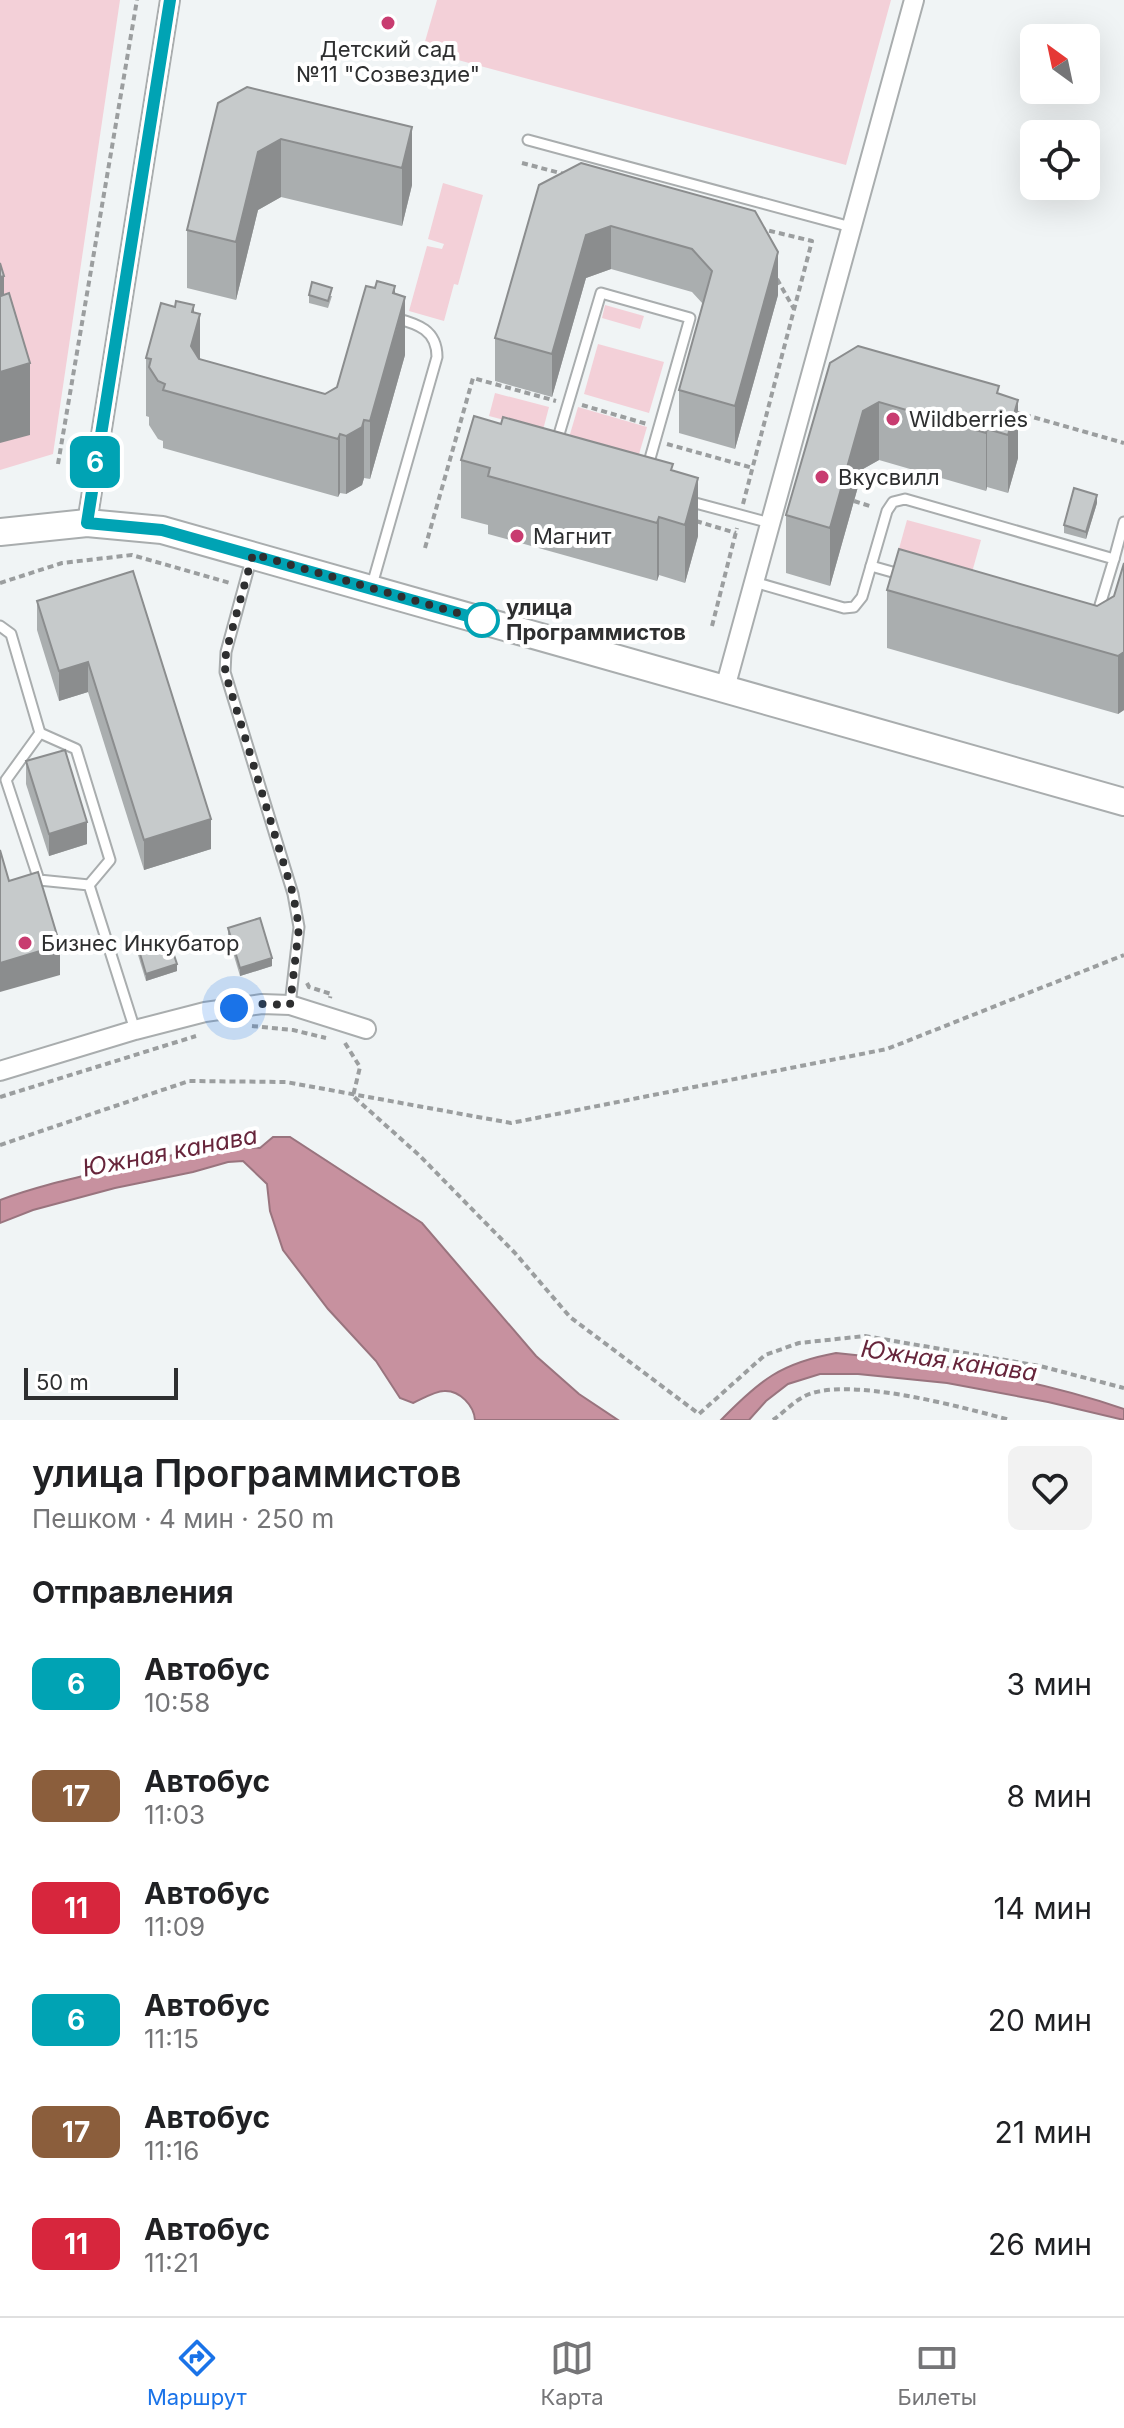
<!DOCTYPE html>
<html lang="ru">
<meta charset="utf-8">
<style>
:root{--surface:#fff;--page:#f2f2f2;--text:#202124;--muted:#757577;--line:#e0e0e0;--accent:#1a73e8}
body{margin:0;font-family:Inter,sans-serif;background:var(--page);color:var(--text);height:100vh;display:flex;flex-direction:column;font-size:30px;white-space:nowrap}
*{box-sizing:border-box;margin:0}
p{font-size:26px;color:var(--muted)}
.icon{flex:none;width:44px;height:44px;fill:none;stroke:currentColor;stroke-width:2;stroke-linecap:round;stroke-linejoin:round}
.map{position:relative;height:1420px;overflow:hidden}
.details{display:flex;flex-direction:column;background:var(--surface);flex:1}
.details>*{flex:none}
.badge{padding:0 16px;border-radius:12px;font-size:28px;line-height:52px}
.needle{width:52px;rotate:327deg}
.fabs{position:absolute;left:1020px;top:24px;display:grid;gap:16px}
.fabs a{display:grid;place-items:center;width:80px;height:80px;border-radius:12px;background:var(--surface);box-shadow:0 8px 32px #0002;font-size:40px}
.scale{position:absolute;left:24px;bottom:20px;width:154px;box-sizing:border-box;padding-left:8px;border:4px solid #2e2f30;border-top:0;font-size:22px;line-height:28px;white-space:nowrap;color:#2e2f30;-webkit-text-stroke:6px #fff;paint-order:stroke}
.you{position:absolute;width:40px;height:40px;margin:-20px;border:6px solid #fff;border-radius:50%;background:#1a73e8;box-shadow:0 0 0 12px #1a73e833}
.map>.badge{position:absolute;translate:-50% -50%;box-shadow:0 0 0 4px #fff}
h2{padding:0 32px;font-size:30px;line-height:72px}
.round{display:grid;place-items:center;flex:none;width:84px;height:84px;border-radius:12px;background:var(--page)}
.overview{display:flex;align-items:center;justify-content:space-between;height:136px;padding:0 32px}
h1{font-size:38px;font-weight:600;line-height:60px}
ul{padding:0;list-style:none}
li{display:flex;align-items:center;gap:24px;height:112px;padding:0 32px}
li div{flex:1}
li b{display:block;font-size:30px}
li em{font-style:normal}
li .badge{min-width:88px;font-weight:700;text-align:center}
.tabs{display:flex;justify-content:space-around;align-items:center;height:112px;border-top:2px solid var(--line);background:var(--surface);font-size:22px;color:var(--muted)}
.tabs a{display:grid;justify-items:center;gap:4px}
.tabs .selected{color:var(--accent)}
.map>svg:first-child{display:block}
.green{fill:#f3d0d8}
.water{fill:#c7919f;stroke:#99747e;stroke-width:2}
.lines{fill:none;stroke-linecap:round;stroke-linejoin:round}
.lane-casing{stroke:#a9adae;stroke-width:13}
.street-casing{stroke:#a9adae;stroke-width:22}
.secondary-casing{stroke:#a9adae;stroke-width:30}
.path{stroke:#9b9e9f;stroke-width:4;stroke-dasharray:6 4;stroke-linecap:butt}
.lane{stroke:#fff;stroke-width:9}
.street{stroke:#fff;stroke-width:18}
.secondary{stroke:#fff;stroke-width:26}
.wall{fill:#aaaeaf}
.shaded-wall{fill:#8b8d8e}
.building{fill:#c6cacb;stroke:#8b8d8e;stroke-width:2}
.line-casing{stroke:#fff;stroke-width:18}
.line{stroke:#00a3b4;stroke-width:12}
.walk{stroke:#2e2f30;stroke-width:8;stroke-dasharray:0 14.4}
.poi-dot{fill:#c83c70;stroke:#fff;stroke-width:3}
.stop-dot{fill:#fff;stroke:#00a3b4;stroke-width:4}
.labels{text-anchor:middle;stroke-width:8;stroke-linejoin:round;paint-order:stroke}
.poi-label{font-size:22px;fill:#2e2f30;stroke:#fff;text-anchor:start}
.stop-label{font-size:22px;font-weight:bold;fill:#2e2f30;stroke:#fff;text-anchor:start}
.water-label{font-size:24px;font-style:italic;fill:#67253b;stroke:#fff}
</style>
<div class="map">
<svg width="1124" height="1420" viewBox="0 0 1124 1420">
<rect width="100%" height="100%" fill="#f0f4f5"/>
<g class="green">
<polygon points="0,0 120,0 53,454 0,470"/>
<polygon points="437,0 891,0 846,165 432,53 424,45"/>
<polygon points="443,183 483,195 458,285 454,284 444,321 409,311 427,246 442,249 444,244 428,239"/>
<polygon points="605,305 644,316 640,329 602,318"/>
<polygon points="598,344 664,362 649,413 584,394"/>
<polygon points="495,393 549,407 543,430 489,416"/>
<polygon points="578,407 647,427 637,461 568,441"/>
<polygon points="907,520 981,540 969,583 895,563"/>
</g>
<g class="water">
<path d="M273 1137H290L422 1223 536 1356 579 1394 618 1420H475C474 1406 460 1390 444 1391 435 1391 422 1399 413 1403L400 1398 376 1361 328 1309 283 1250 270 1211 267 1184 243 1161 228 1162 193 1172 115 1188 33 1210 0 1223V1200C37 1186 75 1178 113 1169 162 1157 210 1144 260 1148Z"/>
<path d="M836 1353C934 1363 1030 1377 1124 1409V1420L1048 1402 947 1383 858 1374H820L788 1384 766 1401 749 1420H721C760 1380 781 1363 836 1353Z"/>
</g>
<g class="lines">
<g class="lane-casing">
<g id="lane">
<polyline points="528,140 851,227"/>
<polyline points="557,441 601,293 690,318 647,469"/>
<polyline points="688,501 770,523"/>
<polyline points="1114,559 1124,522"/>
<polyline points="251,560 226,652 225,672 293,894 299,927 290,1005"/>
<polyline points="871,566 903,575"/>
<polyline points="754,582 844,608 854,607 862,597 887,511 893,502 905,499 1114,559 1097,615"/>
<path d="M372 585 437 357C437 330 418 324 395 318"/>
<polyline points="0,626 11,634 40,733 6,780 39,880 89,885 135,1030"/>
<polyline points="40,733 76,749 110,860 89,885"/>
</g>
</g>
<g class="street-casing">
<g id="street">
<polyline points="87,523 170,0"/>
<polyline points="725,688 914,0"/>
<polyline points="0,1071 135,1030 205,1012 262,1004 290,1005 366,1029"/>
</g>
</g>
<g class="secondary-casing">
<polyline id="secondary" points="0,532 87,523 162,530 1124,802"/>
</g>
<g class="path">
<polyline points="522,163 564,174"/>
<polyline points="777,279 794,309"/>
<polyline points="582,405 647,424"/>
<polyline points="1015,412 1124,443"/>
<polyline points="667,444 753,468"/>
<polyline points="58,464 137,0"/>
<polyline points="909,485 913,470"/>
<polyline points="854,501 873,507"/>
<polyline points="743,504 812,241 762,229"/>
<polyline points="696,521 736,533"/>
<polyline points="425,548 473,378 556,401"/>
<polyline points="0,583 62,563 132,555 230,583"/>
<polyline points="712,626 737,528"/>
<polyline points="307,983 309,987 331,994 330,998"/>
<polyline points="252,1026 293,1030 326,1038"/>
<polyline points="345,1043 360,1067 353,1096 420,1156 515,1253 570,1317 699,1414 765,1355 799,1343 865,1336 1040,1366 1124,1388"/>
<polyline points="0,1097 196,1036"/>
<polyline points="0,1145 189,1081 286,1082 511,1123 887,1049 1124,955"/>
<path d="M773 1420C783 1413 792 1403 803 1397 843 1374 965 1408 1010 1420"/>
</g>
<use href="#lane" class="lane"/>
<use href="#street" class="street"/>
<use href="#secondary" class="secondary"/>
</g>
<g class="wall">
<polygon points="218,103 412,127 412,185 402,226 281,197 258,210 236,300 187,288 187,230"/>
<polygon points="581,163 778,295 735,449 679,433 679,390 703,304 692,292 611,269 586,278 552,397 495,381 495,338"/>
<polygon points="395,294 405,355 370,479 364,478 362,485 346,494 340,493 338,497 163,448 163,441 158,439 149,425 149,417 146,416 146,358 194,312 200,359 325,394 337,387"/>
<polygon points="309,295 332,296 328,308 309,303"/>
<polygon points="830,363 999,394 1018,458 1008,493 987,487 986,491 879,460 863,469 830,586 786,573 786,515"/>
<polygon points="461,460 673,471 698,536 685,583 659,575 657,581 488,534 488,525 461,518"/>
<polygon points="1097,503 1086,539 1064,533 1064,525"/>
<polygon points="1124,563 1124,710 1118,714 887,648 887,590 1097,606 1114,596"/>
<polygon points="133,571 211,849 144,870 88,692 59,701 37,630 37,601"/>
<polygon points="26,761 87,844 49,856 26,784"/>
<polygon points="228,928 272,966 240,976 228,936"/>
<polygon points="138,947 177,971 146,981 138,955"/>
</g>
<g class="shaded-wall">
<polygon points="412,127 412,185 402,226 402,168"/>
<polygon points="281,139 281,197 258,210 236,300 236,242 258,152"/>
<polygon points="611,226 611,269 586,278 552,397 552,354 586,235"/>
<polygon points="778,252 778,295 735,449 735,406"/>
<polygon points="4,276 4,348 0,349 0,277"/>
<polygon points="395,286 395,335 405,297 405,355 370,479 370,421"/>
<polygon points="194,305 194,336 200,314 200,372 191,346 192,312"/>
<polygon points="30,363 30,435 0,443 0,372"/>
<polygon points="1018,400 1018,458 1008,493 1008,435"/>
<polygon points="879,402 879,460 863,469 830,586 830,528 863,411"/>
<polygon points="364,420 364,478 362,485 346,494 346,436"/>
<polygon points="987,429 987,487 986,491 986,433"/>
<polygon points="340,434 340,493 338,497 338,439"/>
<polygon points="698,478 698,536 685,583 685,525"/>
<polygon points="1097,495 1097,503 1086,539 1086,532"/>
<polygon points="659,517 659,575 657,581 657,523"/>
<polygon points="1124,652 1124,710 1118,714 1118,656"/>
<polygon points="88,662 88,692 59,701 59,671"/>
<polygon points="211,819 211,849 144,870 144,840"/>
<polygon points="87,822 87,844 49,856 49,834"/>
<polygon points="60,945 60,975 0,992 0,963"/>
<polygon points="272,958 272,966 240,976 240,968"/>
<polygon points="177,964 177,971 146,981 146,974"/>
</g>
<g class="building">
<polygon points="247,87 412,127 402,168 281,139 258,152 236,242 187,230 218,103"/>
<polygon points="581,163 755,211 778,252 735,406 679,390 712,271 692,249 611,226 586,235 552,354 495,338 539,185"/>
<polygon points="0,263 4,276 0,277"/>
<polygon points="377,281 395,286 393,293 405,297 370,421 364,420 362,427 346,436 340,434 338,439 163,390 165,384 158,381 149,367 151,359 146,358 161,303 175,307 176,301 194,305 192,312 200,314 191,346 199,359 325,394 337,387 366,286 375,288"/>
<polygon points="312,282 332,288 328,301 309,295"/>
<polygon points="0,293 1,296 9,293 30,363 0,372"/>
<polygon points="858,346 999,386 997,393 1018,400 1008,435 987,429 986,433 879,402 863,411 830,528 786,515 830,363"/>
<polygon points="474,416 501,424 503,417 673,464 671,470 698,478 685,525 659,517 657,523 488,476 490,468 461,460"/>
<polygon points="1074,488 1097,495 1086,532 1064,525"/>
<polygon points="899,549 1097,606 1114,596 1124,563 1124,652 1118,656 887,590"/>
<polygon points="133,571 211,819 144,840 88,662 59,671 37,601"/>
<polygon points="65,750 87,822 49,834 26,761"/>
<polygon points="0,850 9,881 38,872 60,945 0,963"/>
<polygon points="260,918 272,958 240,968 228,928"/>
<polygon points="168,937 177,964 146,974 138,947"/>
</g>
<g class="lines">
<g class="line-casing">
<polyline id="line" points="170,0 87,523 162,530 482,620"/>
</g>
<use href="#line" class="line"/>
<polyline class="walk" points="234,1008 262,1004 290,1005 299,927 293,894 225,672 226,652 253,554 482,620"/>
</g>
<g class="poi-dot">
<circle cx="388" cy="23" r="8"/>
<circle cx="893" cy="419" r="8"/>
<circle cx="822" cy="477" r="8"/>
<circle cx="517" cy="536" r="8"/>
<circle cx="25" cy="943" r="8"/>
</g>
<circle class="stop-dot" cx="482" cy="620" r="16"/>
<g class="labels">
<g class="poi-label">
<text x="388" y="57" text-anchor="middle">Детский сад<tspan x="388" dy="25">№11 "Созвездие"</tspan></text>
<text x="909" y="427">Wildberries</text>
<text x="838" y="485">Вкусвилл</text>
<text x="533" y="544">Магнит</text>
<text x="41" y="951">Бизнес Инкубатор</text>
</g>
<g class="stop-label">
<text x="506" y="615">улица<tspan x="506" dy="25">Программистов</tspan></text>
</g>
<g class="water-label">
<text transform="translate(170 1152) rotate(-11)" y="8">Южная канава</text>
<text transform="translate(949 1361) rotate(8)" y="8">Южная канава</text>
</g>
</g>
</svg>
<div class="fabs">
<a><svg class="needle" viewBox="-14 -14 28 28"><path d="M0-13l5 13h-10z" fill="#e53935"/><path d="M0 13l5-13h-10z" fill="#757577"/></svg></a>
<a><svg class="icon" aria-label="locate" viewBox="0 0 24 24"><circle cx="12" cy="12" r="6"/><path d="M12 2v4M12 18v4M2 12h4M18 12h4"/></svg></a>
</div>
<div class="scale">50 m</div>
<div class="you" style="left:234px;top:1008px"></div>
<b class="badge" style="left:95px;top:462px;background:#00a3b4;color:#fff">6</b>
</div>
<section class="details">
<div class="overview"><div><h1>улица Программистов</h1><p>Пешком · 4 мин · 250 m</p></div><a class="round"><svg class="icon" aria-label="heart" viewBox="0 0 24 24"><path d="M12 20l-8-8c-3-5 5-10 8-4 3-6 11-1 8 4z"/></svg></a></div>
<h2>Отправления</h2>
<ul>
<li><span class="badge" style="background:#00a3b4;color:#fff">6</span><div><b>Автобус</b><p>10:58</p></div><em>3 мин</em></li>
<li><span class="badge" style="background:#8b5e3c;color:#fff">17</span><div><b>Автобус</b><p>11:03</p></div><em>8 мин</em></li>
<li><span class="badge" style="background:#d7263d;color:#fff">11</span><div><b>Автобус</b><p>11:09</p></div><em>14 мин</em></li>
<li><span class="badge" style="background:#00a3b4;color:#fff">6</span><div><b>Автобус</b><p>11:15</p></div><em>20 мин</em></li>
<li><span class="badge" style="background:#8b5e3c;color:#fff">17</span><div><b>Автобус</b><p>11:16</p></div><em>21 мин</em></li>
<li><span class="badge" style="background:#d7263d;color:#fff">11</span><div><b>Автобус</b><p>11:21</p></div><em>26 мин</em></li>
</ul>
</section>
<nav class="tabs">
<a class="selected"><svg class="icon" aria-label="directions" viewBox="0 0 24 24"><path d="M12 3l9 9-9 9-9-9zM9 14v-3h6M13 9l2 2-2 2"/></svg>Маршрут</a>
<a><svg class="icon" aria-label="map" viewBox="0 0 24 24"><path d="M3 6l6-2 6 2 6-2v14l-6 2-6-2-6 2zM9 4v14M15 6v14"/></svg>Карта</a>
<a><svg class="icon" aria-label="tickets" viewBox="0 0 24 24"><path d="M3 7h18v10H3zM15 7v10"/></svg>Билеты</a>
</nav>
